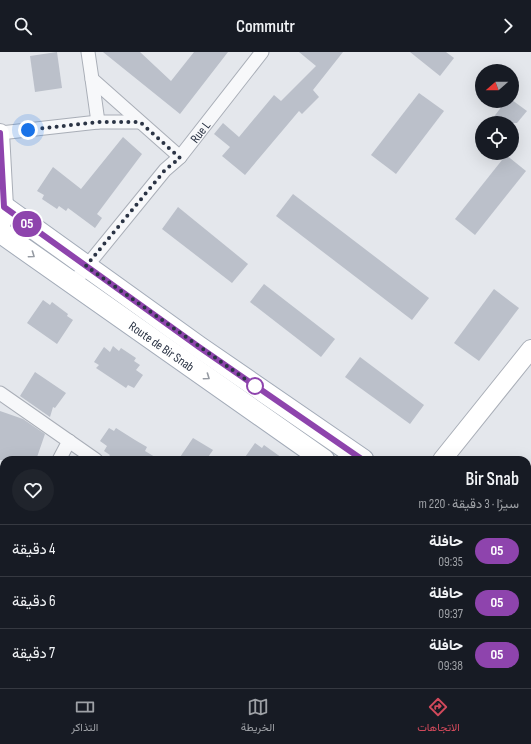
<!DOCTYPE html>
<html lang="ar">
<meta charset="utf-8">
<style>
:root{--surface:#171b24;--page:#20242c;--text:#f1f3f6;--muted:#9ea1a6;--line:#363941;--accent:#d1495b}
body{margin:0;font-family:"Sofia Sans Condensed",Vazirmatn,sans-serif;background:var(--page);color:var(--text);direction:rtl;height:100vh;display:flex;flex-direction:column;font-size:15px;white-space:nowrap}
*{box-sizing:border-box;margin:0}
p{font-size:13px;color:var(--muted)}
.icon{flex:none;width:22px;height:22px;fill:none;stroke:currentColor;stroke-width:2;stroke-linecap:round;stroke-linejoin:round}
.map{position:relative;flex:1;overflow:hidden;direction:ltr}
.sheet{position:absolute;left:0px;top:404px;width:531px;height:232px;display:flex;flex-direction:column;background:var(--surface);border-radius:12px 12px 0 0;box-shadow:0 4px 16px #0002;direction:rtl}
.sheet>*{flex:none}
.badge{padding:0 8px;border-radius:13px;font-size:14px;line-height:26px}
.needle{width:26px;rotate:250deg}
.buttons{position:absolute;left:475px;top:12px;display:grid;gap:8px}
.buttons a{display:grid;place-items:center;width:44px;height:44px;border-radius:50%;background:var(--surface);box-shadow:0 4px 16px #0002;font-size:20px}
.you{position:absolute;width:20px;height:20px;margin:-10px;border:3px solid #fff;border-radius:50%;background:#1a73e8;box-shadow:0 0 0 6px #1a73e833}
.map>.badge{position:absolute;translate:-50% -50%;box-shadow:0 0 0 2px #fff}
.round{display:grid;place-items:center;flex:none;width:42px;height:42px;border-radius:21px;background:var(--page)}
.overview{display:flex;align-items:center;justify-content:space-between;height:68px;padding:0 12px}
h1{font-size:19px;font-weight:600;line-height:30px}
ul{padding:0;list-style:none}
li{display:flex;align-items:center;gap:12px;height:52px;padding:0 12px;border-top:1px solid var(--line)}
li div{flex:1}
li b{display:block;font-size:15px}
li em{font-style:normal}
li .badge{min-width:44px;font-weight:700;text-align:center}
header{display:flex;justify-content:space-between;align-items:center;height:52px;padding:0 12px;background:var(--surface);font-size:18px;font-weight:600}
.tab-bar{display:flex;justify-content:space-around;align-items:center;height:56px;border-top:1px solid var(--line);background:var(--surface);font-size:11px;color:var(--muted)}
.tab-bar a{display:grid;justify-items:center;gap:2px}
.tab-bar .current{color:var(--accent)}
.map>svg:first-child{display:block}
.building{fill:#bbc0ca}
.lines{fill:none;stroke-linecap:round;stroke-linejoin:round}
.minor-casing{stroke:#a9aeb7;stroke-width:15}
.secondary-casing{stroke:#a9aeb7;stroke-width:20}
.primary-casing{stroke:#a3abb8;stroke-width:23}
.minor{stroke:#f7f8fa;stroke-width:13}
.secondary{stroke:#fff;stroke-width:18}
.primary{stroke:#fff;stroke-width:21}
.oneway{stroke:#959aa2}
.line-casing{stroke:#fff;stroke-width:9}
.line{stroke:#8e44ad;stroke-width:6}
.walk{stroke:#2b3445;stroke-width:4;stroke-dasharray:0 7.2}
.stop-dot{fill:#fff;stroke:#8e44ad;stroke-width:2}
.labels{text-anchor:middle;stroke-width:4;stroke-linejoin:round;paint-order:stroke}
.street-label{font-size:13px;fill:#2b3445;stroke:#f4f6f9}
</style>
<header><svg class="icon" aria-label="forward" viewBox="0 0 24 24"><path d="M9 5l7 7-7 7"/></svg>Commutr<svg class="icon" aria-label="search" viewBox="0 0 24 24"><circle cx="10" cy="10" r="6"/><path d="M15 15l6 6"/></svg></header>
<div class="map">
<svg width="531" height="636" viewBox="0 0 531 636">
<rect width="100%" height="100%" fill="#e4e7ec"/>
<g class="building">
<polygon points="57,0 62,36 35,40 30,4"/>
<polygon points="103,0 140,0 171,29 194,0 228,0 180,62"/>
<polygon points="299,0 343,0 313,38 319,45 302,62 299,59 245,123 222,104 230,95 214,82 223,71 239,85 274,43 281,49 316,14"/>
<polygon points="410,0 446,0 454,6 440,24"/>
<polygon points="419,41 444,59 396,122 371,103"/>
<polygon points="512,48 527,59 517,71 489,71 506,49"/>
<polygon points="123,85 142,102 97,162 102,166 95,176 68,156 66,159 59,154 57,157 42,147 44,143 37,139 53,115 81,137"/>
<polygon points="506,103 526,119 475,183 455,167"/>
<polygon points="293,142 429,246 412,268 276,164"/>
<polygon points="178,155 248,212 232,231 162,177"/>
<polygon points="264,232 335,287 321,305 250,250"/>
<polygon points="494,237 519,256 479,309 454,291"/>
<polygon points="43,248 50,253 52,250 68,262 67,264 73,268 57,292 27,271"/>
<polygon points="113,294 119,299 121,296 136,306 134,309 140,313 136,318 143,323 134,336 128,333 126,336 96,316 99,313 94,310 104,295 110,300"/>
<polygon points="360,305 424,353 410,372 345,325"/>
<polygon points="35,320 66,341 55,356 53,355 50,365 20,344"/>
<polygon points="0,359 23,367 45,382 36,408 0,408"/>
<polygon points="109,376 114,379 116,376 135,388 147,395 145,399 160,408 106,408 110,403 104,399 107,394 100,389"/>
<polygon points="193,386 213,398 206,408 178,408"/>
<polygon points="255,391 262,396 264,393 285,408 243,408"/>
</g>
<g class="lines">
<g class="minor-casing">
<g id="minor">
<polyline points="88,0 92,27 180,105"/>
<polyline points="92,27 98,70"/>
<polyline points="0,81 98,70 139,70"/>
<path id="s1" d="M74 231 86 215 165 118 180 105 262 0"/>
<polyline points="0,341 96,408"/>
<polyline points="59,408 69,389"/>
<polyline points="0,567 4,556"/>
<polyline points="184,632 190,636"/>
<polyline points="414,632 420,636"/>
</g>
</g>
<g class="secondary-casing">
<g id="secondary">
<polyline points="0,81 4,155 0,181"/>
<polyline points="442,408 531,297"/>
<polyline points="256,636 260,632"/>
</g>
</g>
<g class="primary-casing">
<g id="primary">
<polyline points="0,152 199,295 363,408"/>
<path id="s2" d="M0 180 324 408"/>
<polyline points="527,517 531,520"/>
<polyline points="527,543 531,546"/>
</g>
</g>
<use href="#minor" class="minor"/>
<use href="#secondary" class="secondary"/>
<use href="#primary" class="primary"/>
</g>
<defs><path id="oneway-chevron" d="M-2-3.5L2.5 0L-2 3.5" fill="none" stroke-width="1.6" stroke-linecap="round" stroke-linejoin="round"/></defs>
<g class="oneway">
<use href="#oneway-chevron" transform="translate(32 203) rotate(35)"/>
<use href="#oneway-chevron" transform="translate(207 325) rotate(35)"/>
</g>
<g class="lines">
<g class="line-casing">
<polyline id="line" points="0,81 4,155 199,295 363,408"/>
</g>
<use href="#line" class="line"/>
<polyline class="walk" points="28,78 98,70 140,70 180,106 165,118 86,214 255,334"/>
</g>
<circle class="stop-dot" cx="255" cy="334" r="8"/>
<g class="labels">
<g class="street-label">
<text dy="5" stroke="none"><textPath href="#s1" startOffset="197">Rue L</textPath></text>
<text dy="5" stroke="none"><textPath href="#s2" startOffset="198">Route de Bir Snab</textPath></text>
</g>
</g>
</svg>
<div class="buttons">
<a><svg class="needle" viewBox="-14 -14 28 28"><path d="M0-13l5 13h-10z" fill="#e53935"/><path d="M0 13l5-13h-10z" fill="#9ea1a6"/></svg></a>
<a><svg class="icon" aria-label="locate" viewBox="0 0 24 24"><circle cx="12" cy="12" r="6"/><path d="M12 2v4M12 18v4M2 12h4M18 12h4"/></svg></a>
</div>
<div class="you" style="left:28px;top:78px"></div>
<b class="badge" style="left:27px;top:172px;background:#8e44ad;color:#fff">05</b>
<section class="sheet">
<div class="overview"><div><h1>Bir Snab</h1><p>سيرًا · 3 دقيقة · 220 m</p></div><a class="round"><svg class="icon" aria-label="heart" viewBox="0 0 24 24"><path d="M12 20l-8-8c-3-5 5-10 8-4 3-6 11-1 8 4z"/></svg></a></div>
<ul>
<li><span class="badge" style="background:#8e44ad;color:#fff">05</span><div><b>حافلة</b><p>09:35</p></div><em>4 دقيقة</em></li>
<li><span class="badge" style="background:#8e44ad;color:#fff">05</span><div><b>حافلة</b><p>09:37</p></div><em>6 دقيقة</em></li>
<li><span class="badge" style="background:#8e44ad;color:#fff">05</span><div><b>حافلة</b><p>09:38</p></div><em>7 دقيقة</em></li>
</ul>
</section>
</div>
<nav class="tab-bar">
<a class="current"><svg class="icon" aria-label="directions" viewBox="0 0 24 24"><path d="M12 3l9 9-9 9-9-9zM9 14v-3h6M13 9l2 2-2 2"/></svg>الاتجاهات</a>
<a><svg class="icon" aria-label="map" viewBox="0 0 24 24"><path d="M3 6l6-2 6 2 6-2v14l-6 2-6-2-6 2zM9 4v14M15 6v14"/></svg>الخريطة</a>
<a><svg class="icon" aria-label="tickets" viewBox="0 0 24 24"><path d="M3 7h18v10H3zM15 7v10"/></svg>التذاكر</a>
</nav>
